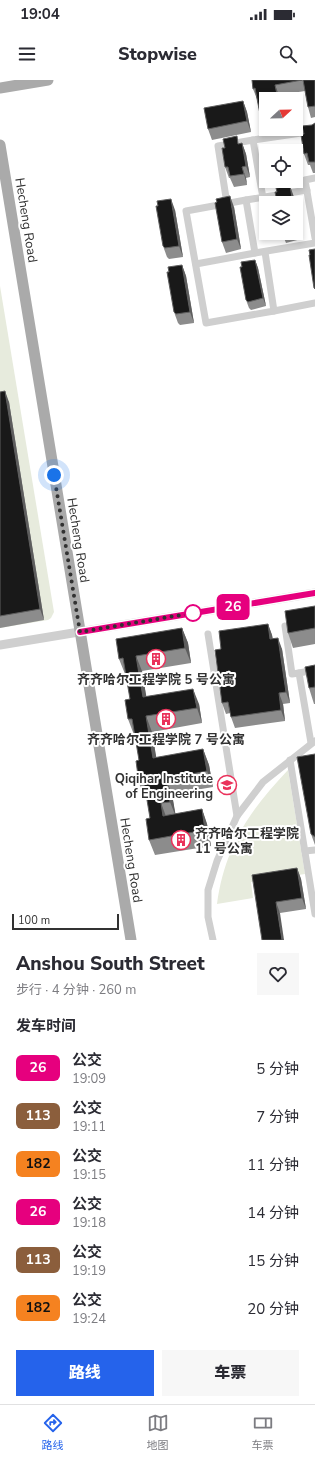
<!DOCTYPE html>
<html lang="zh">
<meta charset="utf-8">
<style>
:root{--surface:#fff;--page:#f7f7f7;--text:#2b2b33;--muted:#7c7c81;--line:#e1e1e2;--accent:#2563eb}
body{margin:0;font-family:"Nunito Sans","Noto Sans SC",sans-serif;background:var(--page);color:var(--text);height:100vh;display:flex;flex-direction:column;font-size:15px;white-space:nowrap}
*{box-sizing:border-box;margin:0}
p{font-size:13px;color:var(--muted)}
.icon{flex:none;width:22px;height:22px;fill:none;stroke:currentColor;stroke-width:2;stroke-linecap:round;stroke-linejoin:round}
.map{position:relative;height:860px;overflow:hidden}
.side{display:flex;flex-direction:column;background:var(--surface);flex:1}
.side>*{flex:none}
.badge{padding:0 8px;border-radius:6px;font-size:14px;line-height:26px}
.needle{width:26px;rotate:68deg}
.controls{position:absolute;left:259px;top:12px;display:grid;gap:8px}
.controls a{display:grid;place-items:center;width:44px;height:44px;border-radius:0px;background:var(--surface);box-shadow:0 2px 6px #0003;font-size:20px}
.scale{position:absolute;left:12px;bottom:10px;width:107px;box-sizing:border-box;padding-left:4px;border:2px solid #323232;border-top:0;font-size:11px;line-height:14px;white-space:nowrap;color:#323232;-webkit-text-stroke:3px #fff;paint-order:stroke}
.you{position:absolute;width:20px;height:20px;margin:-10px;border:3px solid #fff;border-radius:50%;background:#1a73e8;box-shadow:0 0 0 6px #1a73e833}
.map>.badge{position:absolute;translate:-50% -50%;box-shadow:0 0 0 2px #fff}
h2{padding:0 16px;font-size:15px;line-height:36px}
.round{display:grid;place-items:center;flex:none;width:42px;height:42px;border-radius:0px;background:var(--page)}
.overview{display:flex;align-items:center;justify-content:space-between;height:68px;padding:0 16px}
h1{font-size:19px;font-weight:800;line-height:30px}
.cta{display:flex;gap:8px;margin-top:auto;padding:8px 16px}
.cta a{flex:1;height:46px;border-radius:0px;background:var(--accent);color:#fff;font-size:16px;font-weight:800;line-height:46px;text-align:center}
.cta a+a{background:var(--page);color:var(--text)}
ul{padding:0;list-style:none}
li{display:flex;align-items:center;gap:12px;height:48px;padding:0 16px}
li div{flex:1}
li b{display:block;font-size:15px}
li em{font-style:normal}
li .badge{min-width:44px;font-weight:700;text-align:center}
.status{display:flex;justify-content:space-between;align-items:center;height:28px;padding:0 20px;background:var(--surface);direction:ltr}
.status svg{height:11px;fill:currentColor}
header{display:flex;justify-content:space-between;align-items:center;height:52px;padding:0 16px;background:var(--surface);font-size:18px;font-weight:800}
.dock{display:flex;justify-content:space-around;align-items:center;height:56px;border-top:1px solid var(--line);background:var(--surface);font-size:11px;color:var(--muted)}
.dock a{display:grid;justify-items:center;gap:2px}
.dock .active{color:var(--accent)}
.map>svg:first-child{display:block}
.green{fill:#e7ebdd}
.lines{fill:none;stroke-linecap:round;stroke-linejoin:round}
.minor{stroke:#cfcfcf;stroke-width:7}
.tertiary{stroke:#cfcfcf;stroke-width:9}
.primary{stroke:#aaa;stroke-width:11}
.wall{fill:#8c8c8c}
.shaded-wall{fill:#5e5e5e}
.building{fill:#191919;stroke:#5e5e5e}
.line-casing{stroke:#fff;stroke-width:9}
.line{stroke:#e6007e;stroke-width:6}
.walk{stroke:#323232;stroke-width:4;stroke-dasharray:0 7.2}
.stop-dot{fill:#fff;stroke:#e6007e;stroke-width:2}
.labels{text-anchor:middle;stroke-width:4;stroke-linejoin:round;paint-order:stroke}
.street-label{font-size:13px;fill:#323232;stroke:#fff}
.poi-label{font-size:13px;font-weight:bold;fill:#323232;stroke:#fff}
</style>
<div class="status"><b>19:04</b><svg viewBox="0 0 49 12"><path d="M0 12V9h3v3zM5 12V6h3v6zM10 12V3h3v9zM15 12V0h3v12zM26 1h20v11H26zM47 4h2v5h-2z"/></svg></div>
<header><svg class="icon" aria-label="menu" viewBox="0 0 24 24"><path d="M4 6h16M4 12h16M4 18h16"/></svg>Stopwise<svg class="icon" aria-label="search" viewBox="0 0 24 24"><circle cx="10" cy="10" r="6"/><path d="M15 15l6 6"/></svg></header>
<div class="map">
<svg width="315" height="860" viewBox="0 0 315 860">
<rect width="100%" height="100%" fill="#fff"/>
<g class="green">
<polygon points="0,206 54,532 51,538 48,540 0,548"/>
<path d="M288 690 305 794 251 802 253 818 217 824C225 767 249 731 288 690Z"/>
</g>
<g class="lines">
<g class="minor">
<polyline points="253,60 315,51"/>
<polyline points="315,98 305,100 315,158"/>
<polyline points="307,110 246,120 255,173 315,163"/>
<polyline points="246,120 186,131 206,243 274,231 265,172"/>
<polyline points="227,124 218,66 253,60 263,118"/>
<polyline points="196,184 255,173"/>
<polyline points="274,231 315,223"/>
<polyline points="285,546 292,594 299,593"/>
<polyline points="208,554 237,736"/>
<polyline points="311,663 299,593 315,590"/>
<polyline points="290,680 315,834"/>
<polyline points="305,771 315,770"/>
<polyline points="213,860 208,837 208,810 217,781 237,736 263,702 315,661"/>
</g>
<polyline class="tertiary" points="0,565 315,513"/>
<g class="primary">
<polyline points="0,8 48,0"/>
<polyline points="0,65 131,860"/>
</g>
</g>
<g class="wall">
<polygon points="252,0 315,0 315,37 311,38 308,27 305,11 279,15 280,19 266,19 266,44 264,45 260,34 257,19 253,9"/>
<polygon points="243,21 247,32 251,52 212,60 208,49"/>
<polygon points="315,43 315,93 313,93 310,85 308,85 304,74 304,54 312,45"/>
<polygon points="242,63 246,74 250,97 246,98 247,105 234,107 230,98 229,98 225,87 240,64"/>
<polygon points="234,127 241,169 226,173 222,162"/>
<polygon points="296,127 301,159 286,163 282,153 296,153"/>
<polygon points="175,130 183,177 169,179 167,177 163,166"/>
<polygon points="255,180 258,188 266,226 251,230 249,228 246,220 242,187"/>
<polygon points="182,185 186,196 194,243 180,245 178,243 174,232 169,192"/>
<polygon points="0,312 9,322 44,540 0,548"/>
<polygon points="315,526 315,564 293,568 288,553"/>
<polygon points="268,544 272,555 273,559 282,569 290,623 283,624 285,641 235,648 231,637 230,633 226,634 222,623 221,569"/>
<polygon points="182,548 188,563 191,583 142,591 146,616 199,624 202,643 152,652 156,678 203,669 209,685 213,707 172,714 175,734 202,729 207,744 211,766 155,775 149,760 150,738 147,718 145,719 139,703 139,680 135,655 134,655 128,639 130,619 126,594 125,594 119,579"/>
<polygon points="315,585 315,624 314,624 309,608"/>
<polygon points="315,674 315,765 311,754"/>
<polygon points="297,788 301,799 306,829 280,833 252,795"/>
</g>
<g class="shaded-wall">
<polygon points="275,5 279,15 280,19 278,19"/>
<polygon points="243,21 247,32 251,52 247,41"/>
<polygon points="242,63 246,74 250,97 246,86"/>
<polygon points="242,87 246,98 247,105 244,94"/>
<polygon points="290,106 294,117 295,123 293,123"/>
<polygon points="230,116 234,127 241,169 237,159"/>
<polygon points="171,119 175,130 183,177 179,166"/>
<polygon points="296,127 301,159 297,148 296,140"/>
<polygon points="255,180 258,188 266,226 263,218"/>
<polygon points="182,185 186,196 194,243 190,232"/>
<polygon points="5,311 9,322 44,540 40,529"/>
<polygon points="268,544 272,555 274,570 270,559"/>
<polygon points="182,548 188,563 191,583 185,568"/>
<polygon points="278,558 282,569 290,623 286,612"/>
<polygon points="136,576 142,591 149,632 143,617"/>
<polygon points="193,609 199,624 202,643 197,628"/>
<polygon points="279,613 283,624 285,641 281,630"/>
<polygon points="146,636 152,652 159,693 153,678"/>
<polygon points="203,669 209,685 213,707 207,691"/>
<polygon points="166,699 172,714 176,737 170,722"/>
<polygon points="161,723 167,739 163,736"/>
<polygon points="202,729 207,744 211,766 205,750"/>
<polygon points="297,788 301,799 306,829 302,818"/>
<polygon points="276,822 280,833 284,860 282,860"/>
</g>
<g class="building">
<polygon points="252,0 302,0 275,5 278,19 266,19 266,33 260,34 255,8 253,9"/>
<polygon points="303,0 315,0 315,26 308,27"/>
<polygon points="243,21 247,41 208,49 204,28"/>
<polygon points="315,43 315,82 309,82 307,73 304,74 301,55 304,54 302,46 312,45"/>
<polygon points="237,56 238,64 242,63 246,86 242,87 244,94 230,96 228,87 225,87 222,68 225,68 223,59"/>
<polygon points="290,106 293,123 277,123 275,112 277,112 276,108"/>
<polygon points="230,116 237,159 222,162 215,123 217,122 216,119"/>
<polygon points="171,119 179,166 165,168 163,166 156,126 158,126 157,121"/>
<polygon points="296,140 297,148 296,148"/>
<polygon points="315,169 315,209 314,208 309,175 310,175 309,170"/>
<polygon points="255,180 263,218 248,222 246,220 240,187 242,187 241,182"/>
<polygon points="182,185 190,232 176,234 174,232 167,192 169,192 168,187"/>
<polygon points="5,311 40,529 0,536 0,312"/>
<polygon points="315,526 315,548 288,553 285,531"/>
<polygon points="268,544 270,559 278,558 286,612 279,613 281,630 231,637 228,622 222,623 215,570 221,569 219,551"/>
<polygon points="182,548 185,568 136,576 143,617 193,609 197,628 146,636 153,678 203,669 207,691 166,699 170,722 161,723 163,736 202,729 205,750 149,760 146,739 150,738 144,702 139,703 136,681 139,680 132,639 128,639 125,620 130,619 123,578 119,579 116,559"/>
<polygon points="315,585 315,607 309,608 305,587"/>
<polygon points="315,674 315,757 311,754 297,677"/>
<polygon points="297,788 302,818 276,822 282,860 262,860 252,795"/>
</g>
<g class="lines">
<g class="line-casing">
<polyline id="line" points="80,552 315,513"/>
</g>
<use href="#line" class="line"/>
<polyline class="walk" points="54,395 80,552 193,533"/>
</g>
<defs>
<g id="building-ring" transform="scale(1)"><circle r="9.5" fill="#fff" stroke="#ea325b" stroke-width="1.5"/><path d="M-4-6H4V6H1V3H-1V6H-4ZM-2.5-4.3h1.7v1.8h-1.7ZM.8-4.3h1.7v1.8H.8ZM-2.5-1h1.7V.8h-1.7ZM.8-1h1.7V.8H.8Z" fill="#ea325b"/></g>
<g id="university-ring" transform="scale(1)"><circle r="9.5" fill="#fff" stroke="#ea325b" stroke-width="1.5"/><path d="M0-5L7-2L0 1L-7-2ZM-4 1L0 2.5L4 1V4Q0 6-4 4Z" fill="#ea325b"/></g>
</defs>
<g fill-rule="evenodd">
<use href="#building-ring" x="156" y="579"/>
<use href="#building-ring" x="166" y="639"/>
<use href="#university-ring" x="227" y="705"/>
<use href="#building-ring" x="181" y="760"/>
</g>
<circle class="stop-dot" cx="193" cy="533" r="8"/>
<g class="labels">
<g class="street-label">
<text transform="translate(27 140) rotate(81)" y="5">Hecheng Road</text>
<text transform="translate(79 460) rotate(81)" y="5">Hecheng Road</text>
<text transform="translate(132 780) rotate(81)" y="5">Hecheng Road</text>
</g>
<g class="poi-label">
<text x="156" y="604">齐齐哈尔工程学院 5 号公寓</text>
<text x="166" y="664">齐齐哈尔工程学院 7 号公寓</text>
<text x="213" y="703" text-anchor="end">Qiqihar Institute<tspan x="213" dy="15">of Engineering</tspan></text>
<text x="195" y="758" text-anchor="start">齐齐哈尔工程学院<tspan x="195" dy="15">11 号公寓</tspan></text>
</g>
</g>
</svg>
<div class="controls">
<a><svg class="needle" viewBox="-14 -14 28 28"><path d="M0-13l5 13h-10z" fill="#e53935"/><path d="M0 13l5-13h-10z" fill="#7c7c81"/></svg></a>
<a><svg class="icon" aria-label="locate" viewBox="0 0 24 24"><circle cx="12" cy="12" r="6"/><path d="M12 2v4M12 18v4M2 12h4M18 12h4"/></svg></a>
<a><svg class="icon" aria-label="layers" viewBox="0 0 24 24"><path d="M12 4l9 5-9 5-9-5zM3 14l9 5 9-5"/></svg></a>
</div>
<div class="scale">100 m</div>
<div class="you" style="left:54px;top:395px"></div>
<b class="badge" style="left:233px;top:527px;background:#e6007e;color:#fff">26</b>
</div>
<section class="side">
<div class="overview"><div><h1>Anshou South Street</h1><p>步行 · 4 分钟 · 260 m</p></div><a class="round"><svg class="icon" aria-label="heart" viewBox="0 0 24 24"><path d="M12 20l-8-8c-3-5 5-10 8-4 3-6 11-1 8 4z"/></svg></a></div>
<h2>发车时间</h2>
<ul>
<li><span class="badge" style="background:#e6007e;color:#fff">26</span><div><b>公交</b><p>19:09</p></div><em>5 分钟</em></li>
<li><span class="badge" style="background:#8b5e3c;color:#fff">113</span><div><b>公交</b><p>19:11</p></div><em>7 分钟</em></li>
<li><span class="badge" style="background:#f58220;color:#111">182</span><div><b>公交</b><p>19:15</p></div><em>11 分钟</em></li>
<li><span class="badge" style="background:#e6007e;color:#fff">26</span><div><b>公交</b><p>19:18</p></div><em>14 分钟</em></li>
<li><span class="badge" style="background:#8b5e3c;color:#fff">113</span><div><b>公交</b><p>19:19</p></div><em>15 分钟</em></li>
<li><span class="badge" style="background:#f58220;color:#111">182</span><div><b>公交</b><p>19:24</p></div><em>20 分钟</em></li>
</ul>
<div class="cta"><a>路线</a><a>车票</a></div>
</section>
<nav class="dock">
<a class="active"><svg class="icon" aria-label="directions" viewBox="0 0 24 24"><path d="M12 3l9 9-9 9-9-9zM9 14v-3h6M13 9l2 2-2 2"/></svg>路线</a>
<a><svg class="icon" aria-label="map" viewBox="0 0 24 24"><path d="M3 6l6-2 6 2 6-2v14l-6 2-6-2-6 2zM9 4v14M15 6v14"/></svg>地图</a>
<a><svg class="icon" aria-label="tickets" viewBox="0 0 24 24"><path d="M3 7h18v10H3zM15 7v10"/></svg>车票</a>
</nav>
